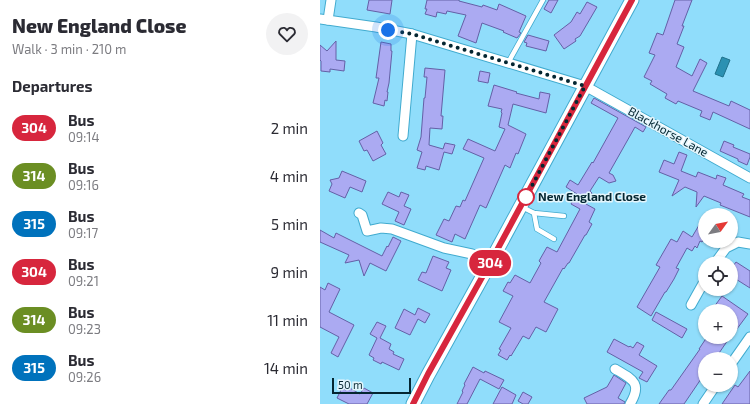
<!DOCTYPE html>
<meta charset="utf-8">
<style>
:root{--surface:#fff;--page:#f2f2f3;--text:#2b2b33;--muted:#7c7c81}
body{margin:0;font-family:"Exo 2",sans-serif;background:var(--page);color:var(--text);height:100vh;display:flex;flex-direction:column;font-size:15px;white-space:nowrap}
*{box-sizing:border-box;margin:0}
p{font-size:13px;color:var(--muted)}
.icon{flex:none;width:22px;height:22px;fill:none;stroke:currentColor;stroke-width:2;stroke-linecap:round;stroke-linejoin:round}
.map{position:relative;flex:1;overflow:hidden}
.sheet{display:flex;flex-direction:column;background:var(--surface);width:320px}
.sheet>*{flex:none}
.badge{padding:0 8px;border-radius:13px;font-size:14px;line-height:26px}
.needle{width:26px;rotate:57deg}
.buttons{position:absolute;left:378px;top:208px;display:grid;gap:8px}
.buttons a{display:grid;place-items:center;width:40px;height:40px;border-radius:50%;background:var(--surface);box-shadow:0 1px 3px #0004;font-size:20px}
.scale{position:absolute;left:12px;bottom:10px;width:79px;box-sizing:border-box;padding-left:4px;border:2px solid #042631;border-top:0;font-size:11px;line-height:14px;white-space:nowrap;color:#042631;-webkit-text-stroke:3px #e3f5fc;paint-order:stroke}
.you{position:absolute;width:20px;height:20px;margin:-10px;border:3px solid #fff;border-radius:50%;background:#1a73e8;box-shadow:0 0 0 6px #1a73e833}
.map>.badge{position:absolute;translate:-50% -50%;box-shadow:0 0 0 2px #fff}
h2{padding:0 12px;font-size:15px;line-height:36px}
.round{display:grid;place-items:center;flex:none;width:42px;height:42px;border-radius:21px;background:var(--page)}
.summary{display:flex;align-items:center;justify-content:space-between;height:68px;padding:0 12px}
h1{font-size:19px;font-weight:800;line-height:30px}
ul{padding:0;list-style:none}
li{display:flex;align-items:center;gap:12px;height:48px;padding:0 12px}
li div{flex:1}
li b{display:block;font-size:15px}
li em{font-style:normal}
li .badge{min-width:44px;font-weight:700;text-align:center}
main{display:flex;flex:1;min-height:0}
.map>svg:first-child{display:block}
.water{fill:#2b91b2;stroke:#1f718b}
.building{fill:#abaaf2;stroke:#6460a6}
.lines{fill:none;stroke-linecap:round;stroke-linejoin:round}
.lane-casing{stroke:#41abcf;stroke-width:6}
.street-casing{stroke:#41abcf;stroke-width:11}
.secondary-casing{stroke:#41abcf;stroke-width:15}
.lane{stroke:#fff;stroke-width:4.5}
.street{stroke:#fff;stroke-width:9}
.secondary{stroke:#fff;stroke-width:13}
.line-casing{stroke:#fff;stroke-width:9}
.line{stroke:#d7263d;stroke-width:6}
.walk{stroke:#042631;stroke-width:4;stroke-dasharray:0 7.2}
.stop-dot{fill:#fff;stroke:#d7263d;stroke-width:2}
.labels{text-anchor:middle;stroke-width:3;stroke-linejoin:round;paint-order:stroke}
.street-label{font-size:12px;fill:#042631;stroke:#e3f5fc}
.stop-label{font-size:12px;font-weight:bold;fill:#042631;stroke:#e3f5fc;text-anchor:start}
</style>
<main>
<section class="sheet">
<div class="summary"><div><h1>New England Close</h1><p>Walk · 3 min · 210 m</p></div><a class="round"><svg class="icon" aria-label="heart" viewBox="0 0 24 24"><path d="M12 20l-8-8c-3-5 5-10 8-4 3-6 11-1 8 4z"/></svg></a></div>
<h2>Departures</h2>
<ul>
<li><span class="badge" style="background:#d7263d;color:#fff">304</span><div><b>Bus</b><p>09:14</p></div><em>2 min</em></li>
<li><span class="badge" style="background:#6b8e23;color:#fff">314</span><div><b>Bus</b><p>09:16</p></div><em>4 min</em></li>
<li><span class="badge" style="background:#0072bc;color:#fff">315</span><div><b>Bus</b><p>09:17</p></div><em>5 min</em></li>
<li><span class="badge" style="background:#d7263d;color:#fff">304</span><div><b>Bus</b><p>09:21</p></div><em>9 min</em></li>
<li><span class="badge" style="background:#6b8e23;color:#fff">314</span><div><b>Bus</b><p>09:23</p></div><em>11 min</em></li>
<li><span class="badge" style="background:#0072bc;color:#fff">315</span><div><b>Bus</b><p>09:26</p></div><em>14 min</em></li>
</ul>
</section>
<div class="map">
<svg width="430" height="404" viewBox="0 0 430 404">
<rect width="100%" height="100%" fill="#90ddfb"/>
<polygon class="water" points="402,57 410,60 403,77 395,74"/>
<g class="building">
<polygon points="49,0 72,0 70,14 47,10"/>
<polygon points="107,0 139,0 139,1 162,7 163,5 177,10 179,4 206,16 199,32 201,33 197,38 183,32 184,31 162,23 156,43 138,36 146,15 127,11 126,14 117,12 116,17 105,14 107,9 105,9"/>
<polygon points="229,0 238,0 231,13 224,9"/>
<polygon points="355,0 372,0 362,26 364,26 357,44 364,47 356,67 372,76 380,59 387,63 373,91 409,106 411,101 430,110 430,129 393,112 390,120 380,116 382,111 358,101 356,104 345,98 347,94 330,84 332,81 324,77 335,55 329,53 337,33 343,35"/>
<polygon points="267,2 277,7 260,36 255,39 256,41 244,49 234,35 251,22 257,12 260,14"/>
<polygon points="208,35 229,41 226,51 206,46 207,43 204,42"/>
<polygon points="16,41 16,60 25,61 24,71 10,69 10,72 1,71 1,61 0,60 0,45 7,51"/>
<polygon points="61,42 71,44 71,51 72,51 69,83 67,92 68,92 67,101 65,100 64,106 53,103 59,78 56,78"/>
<polygon points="105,68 125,70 121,116 123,116 122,129 110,128 109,145 123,149 125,143 135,145 132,154 124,152 119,170 106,166 105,170 97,168 102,152 97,150 101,137 104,98 105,98 107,77 104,77"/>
<polygon points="160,71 170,73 168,83 158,81"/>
<polygon points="174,85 197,92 196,93 219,99 220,92 230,94 226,113 193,104 188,125 206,134 198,154 196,153 190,168 185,165 166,208 160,205 145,239 135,234 132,242 116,235 124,219 129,221 136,206 140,207 143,200 145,201 164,158 143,149 148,139 175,151 185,129 179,127 182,113 181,112 182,109 168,106"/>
<polygon points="274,98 326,127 323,132 315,127 289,173 293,175 296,181 289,183 279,177 270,191 272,193 266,204 275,209 269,222 272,224 266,235 265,235 249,263 248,263 244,269 243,268 224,302 238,309 226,332 216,327 209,339 203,336 191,356 190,355 187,360 178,355 181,350 179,349 191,328 179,322 193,296 183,291 188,282 190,283 195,275 210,283 221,263 219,261 227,247 237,252 260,209 251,204 257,194 246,187 250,180 258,185 272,162 273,163 298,118 271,103"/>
<polygon points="57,131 63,143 61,145 66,154 53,161 47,150 44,151 39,141"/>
<polygon points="404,141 414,145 413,147 430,154 430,157 427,165 418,161 418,159 400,151"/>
<polygon points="359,152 367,155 361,171 376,177 378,172 396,179 397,175 406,178 403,185 424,194 422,197 430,200 430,217 400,205 401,203 384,196 376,207 377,192 365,187 352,196 359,180 339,172 344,160 354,164"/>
<polygon points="22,171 46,181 42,192 30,187 25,198 9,191 12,184 10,180 19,178"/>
<polygon points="68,192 79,197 81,192 89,195 84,206 91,209 84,225 75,221 79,212 62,204"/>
<polygon points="385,215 385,237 382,242 380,241 377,248 375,246 372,251 367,248 356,268 359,269 354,279 346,292 345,292 331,316 317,307 340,267 336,265 351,239 357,242 363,231 372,237"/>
<polygon points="0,230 14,238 16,233 62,256 67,246 68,247 73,237 81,241 66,271 50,263 44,276 39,260 25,263 29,255 0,242"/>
<polygon points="113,256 129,262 126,268 131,270 122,291 98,280 102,272 106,273"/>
<polygon points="416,262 430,271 430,288 411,276 411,269"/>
<polygon points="8,283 20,289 9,312 34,325 18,357 11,353 19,337 0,327 0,287 5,290"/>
<polygon points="402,296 428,314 411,337 411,311 391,311"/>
<polygon points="98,308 110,314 105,323 98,319 90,335 75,328 84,309 95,315"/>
<polygon points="336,312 367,329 362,338 332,320"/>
<polygon points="57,322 66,326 60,338 71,344 69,349 74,352 73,354 84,359 79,370 62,362 61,364 53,360 54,358 49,355 57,338 50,334"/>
<polygon points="387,337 410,337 395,359 385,359 385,382 381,379 364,404 339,404 349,390 351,390 380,349 379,349"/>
<polygon points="294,339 309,347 310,346 313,348 317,342 324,346 319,355 337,366 327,382 319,378 323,372 287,352"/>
<polygon points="153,367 164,373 165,371 184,380 179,389 160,379 147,404 137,404 143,392 142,391 145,385 144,384"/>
<polygon points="430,371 430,404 402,404 415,385 418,387"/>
<polygon points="294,375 306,383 298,398 305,402 304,404 267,404 264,398 287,387"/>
<polygon points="28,387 40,394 44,388 53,393 47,404 29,404 17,398 22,388 26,390"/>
<polygon points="182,387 196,395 192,404 173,404"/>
<polygon points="203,392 212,397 208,404 203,404 198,401"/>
</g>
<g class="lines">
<g class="lane-casing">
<g id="lane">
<polyline points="188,63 223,0"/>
<polyline points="202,207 214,213 244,216"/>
<polyline points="214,213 217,229 234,239"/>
</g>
</g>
<g class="street-casing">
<g id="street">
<polyline points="0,19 56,27 92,34 265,86 430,178"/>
<polyline points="8,20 11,0"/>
<polyline points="83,136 92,34"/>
<polyline points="39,213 42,215 47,231 61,228 72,229 124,248 152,254 159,257 170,263"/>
<polyline points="395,263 406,248 418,242 430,244"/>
<polyline points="371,305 385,280"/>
<polyline points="411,364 430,337"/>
<path d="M295 369C312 379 323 383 310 404"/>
<polyline points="383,404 396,385"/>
</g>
</g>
<g class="secondary-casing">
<polyline id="secondary" points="93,404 108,375 170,263 312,0"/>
</g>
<use href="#lane" class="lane"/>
<use href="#street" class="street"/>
<use href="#secondary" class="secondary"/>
</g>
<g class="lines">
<g class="line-casing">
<polyline id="line" points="93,404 108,374 170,263 312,0"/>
</g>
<use href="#line" class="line"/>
<polyline class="walk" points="68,30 92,34 265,86 206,197"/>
</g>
<circle class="stop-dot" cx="206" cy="197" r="8"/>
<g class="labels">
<g class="street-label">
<text transform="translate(348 132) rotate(29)" y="4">Blackhorse Lane</text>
</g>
<g class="stop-label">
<text x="218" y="201">New England Close</text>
</g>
</g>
</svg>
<div class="buttons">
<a><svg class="needle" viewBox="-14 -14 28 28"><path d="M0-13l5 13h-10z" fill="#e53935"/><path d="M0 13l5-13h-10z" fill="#7c7c81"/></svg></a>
<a><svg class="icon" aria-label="locate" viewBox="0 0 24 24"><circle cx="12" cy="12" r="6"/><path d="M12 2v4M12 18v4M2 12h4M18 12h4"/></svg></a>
<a>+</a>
<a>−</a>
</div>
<div class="scale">50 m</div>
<div class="you" style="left:68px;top:30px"></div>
<b class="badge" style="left:170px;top:263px;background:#d7263d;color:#fff">304</b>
</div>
</main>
